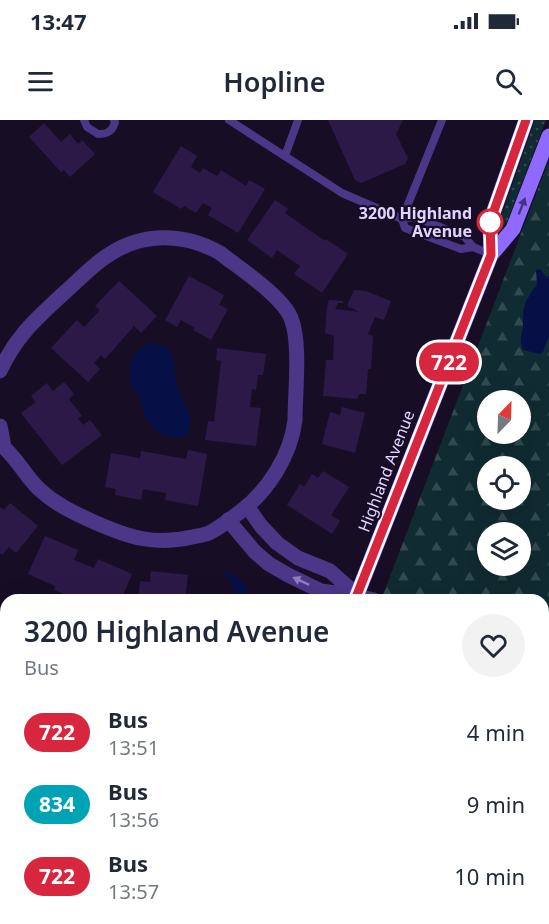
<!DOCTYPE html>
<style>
:root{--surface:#fff;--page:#f2f2f3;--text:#1f2937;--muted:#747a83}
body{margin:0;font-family:"Noto Sans",sans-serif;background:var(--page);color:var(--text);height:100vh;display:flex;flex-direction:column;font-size:22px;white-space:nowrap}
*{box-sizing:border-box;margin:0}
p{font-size:20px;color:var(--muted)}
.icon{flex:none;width:33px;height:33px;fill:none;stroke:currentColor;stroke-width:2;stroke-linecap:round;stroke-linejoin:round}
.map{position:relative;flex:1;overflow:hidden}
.panel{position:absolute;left:0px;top:474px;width:549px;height:330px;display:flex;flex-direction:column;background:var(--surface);border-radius:18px 18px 0 0;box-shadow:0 6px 24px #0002}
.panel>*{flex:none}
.badge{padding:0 12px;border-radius:20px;font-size:21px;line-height:39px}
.needle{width:39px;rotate:23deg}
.buttons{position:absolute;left:477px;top:270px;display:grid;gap:12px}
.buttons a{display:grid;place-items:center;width:54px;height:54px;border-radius:50%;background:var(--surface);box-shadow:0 6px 24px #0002;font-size:30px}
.map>.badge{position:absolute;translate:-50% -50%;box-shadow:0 0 0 3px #fff}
.round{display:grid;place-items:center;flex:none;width:63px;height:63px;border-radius:32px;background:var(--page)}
.head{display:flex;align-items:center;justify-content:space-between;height:102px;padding:0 24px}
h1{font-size:28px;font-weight:600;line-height:45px}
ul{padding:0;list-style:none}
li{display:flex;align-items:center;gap:18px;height:72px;padding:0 24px}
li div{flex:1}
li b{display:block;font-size:22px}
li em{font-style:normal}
li .badge{min-width:66px;font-weight:700;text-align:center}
.status{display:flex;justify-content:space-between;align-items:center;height:42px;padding:0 30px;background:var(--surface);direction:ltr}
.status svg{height:16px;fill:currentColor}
header{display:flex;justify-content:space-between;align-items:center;height:78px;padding:0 24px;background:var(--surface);font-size:27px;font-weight:600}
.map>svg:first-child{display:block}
.grass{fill:url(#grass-dots)}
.forest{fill:url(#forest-firs);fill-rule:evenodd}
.wetland{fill:url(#wetland-marsh)}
.water{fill:#071046}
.building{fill:#2d1948}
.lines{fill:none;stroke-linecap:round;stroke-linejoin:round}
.path{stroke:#29a6bd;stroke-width:2;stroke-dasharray:3 4.5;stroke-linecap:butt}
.service{stroke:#4b3688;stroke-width:8}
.minor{stroke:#4b3688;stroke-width:15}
.secondary{stroke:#8e6aff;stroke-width:15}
.oneway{fill:#47337d}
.oneway2{fill:#8f7dbe}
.line-casing{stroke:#fff;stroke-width:14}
.line{stroke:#d7263d;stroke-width:9}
.stop-dot{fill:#fff;stroke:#d7263d;stroke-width:3}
.labels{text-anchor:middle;stroke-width:4.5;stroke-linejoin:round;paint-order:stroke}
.stop-label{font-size:16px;font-weight:bold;fill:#e2d3ff;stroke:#170e26;text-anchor:end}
.street-label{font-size:16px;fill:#e2d3ff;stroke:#170e26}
</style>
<div class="status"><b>13:47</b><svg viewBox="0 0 49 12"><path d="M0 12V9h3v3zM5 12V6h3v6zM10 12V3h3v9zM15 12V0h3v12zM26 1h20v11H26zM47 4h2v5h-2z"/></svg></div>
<header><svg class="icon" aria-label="menu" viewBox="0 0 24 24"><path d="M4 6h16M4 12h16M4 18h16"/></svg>Hopline<svg class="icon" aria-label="search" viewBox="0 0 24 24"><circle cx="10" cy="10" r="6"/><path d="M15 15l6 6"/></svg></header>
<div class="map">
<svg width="549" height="804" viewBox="0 0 549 804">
<defs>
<pattern id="grass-dots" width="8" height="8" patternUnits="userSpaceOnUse" patternTransform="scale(1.5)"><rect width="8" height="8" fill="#102b31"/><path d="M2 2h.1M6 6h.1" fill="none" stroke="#324950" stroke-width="1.8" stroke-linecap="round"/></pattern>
<pattern id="forest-firs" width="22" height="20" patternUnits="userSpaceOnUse" patternTransform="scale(1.5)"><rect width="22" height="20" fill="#102b31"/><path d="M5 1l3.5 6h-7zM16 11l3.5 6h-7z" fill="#324950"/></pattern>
<pattern id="wetland-marsh" width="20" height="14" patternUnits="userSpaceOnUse" patternTransform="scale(1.5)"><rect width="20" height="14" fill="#102b31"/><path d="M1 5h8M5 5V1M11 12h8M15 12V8" fill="none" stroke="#324950"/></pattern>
</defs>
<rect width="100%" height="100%" fill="#170e26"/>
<polygon class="grass" points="535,0 546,0 507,102 500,111 497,108"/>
<path class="forest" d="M549 40V804H258L260 798H543V480H381ZM488 280H520V314H488ZM488 346H520V380H488ZM488 412H520V446H488Z"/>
<polygon class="wetland" points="543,755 549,757 549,804 320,804 323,798 543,798"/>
<g class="water">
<path d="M540 149 546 157 549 156V216L543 232 540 234 523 230C519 220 522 215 523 206 523 202 523 199 523 196 523 184 530 173 537 165L536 150Z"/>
<path d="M152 223 164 226 169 230 173 238 176 260 179 272 191 298 189 314C173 324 153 313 146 298 143 292 143 286 141 280 139 276 135 272 133 268 125 249 132 228 152 223Z"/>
<path d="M223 449C239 461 247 456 249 480H234C234 468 230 459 223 449Z"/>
</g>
<g class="building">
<polygon points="328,0 403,0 396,14 408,38 405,44 361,63 355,60"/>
<polygon points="44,3 61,22 70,14 78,24 82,20 95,34 70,57 64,50 61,52 29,17"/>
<polygon points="181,26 197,36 191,47 200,53 203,48 217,56 221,50 246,66 249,60 265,69 238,113 208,95 212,88 203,83 196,93 184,86 181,89 153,72"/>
<polygon points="275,80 288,89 285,93 325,121 326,119 348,134 322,173 294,154 300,146 277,130 272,138 247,120"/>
<polygon points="189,156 224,175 219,185 228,189 211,220 193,210 195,208 181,200 177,207 165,200"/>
<polygon points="119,161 157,196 141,213 134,206 105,239 101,235 94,243 100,249 88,262 51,228 77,200 84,207 100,190 95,186"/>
<polygon points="354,170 366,171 391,181 384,200 375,197 368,214 373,216 371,249 368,249 366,274 359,274 357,279 323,276 326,240 333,240 334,216 325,213 327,187 329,180 343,181 343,183 338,183 335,189 360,192 347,186"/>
<polygon points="217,228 266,234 263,255 258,255 256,270 252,269 250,287 261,288 256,326 205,320 208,301 214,302 221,241 216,240"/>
<polygon points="64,262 74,274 69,279 82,296 78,298 83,305 90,300 102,315 62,345 21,293 36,282 31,276 47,263 53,271"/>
<polygon points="342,287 365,293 355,333 322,324 330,292 340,295"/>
<polygon points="188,330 207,334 198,386 165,380 166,373 143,369 141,380 115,375 116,369 105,367 111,333 140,338 141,331 186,339"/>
<polygon points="323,351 349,367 331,395 340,401 332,414 287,385 300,364 304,367 312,354 318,358"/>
<polygon points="10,383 38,406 16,433 9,427 2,435 0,433 0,387 4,390"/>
<polygon points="45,416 78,430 74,440 94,448 98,439 132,454 121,480 78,480 54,470 55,466 28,454"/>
<polygon points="151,451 188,455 185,480 138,480 140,461 150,462"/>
<polygon points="0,613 6,618 6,650 1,655 0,653"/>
<polygon points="161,798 182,798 179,804 174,804"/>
</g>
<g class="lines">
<g class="path">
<polyline points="543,531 549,529"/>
<polyline points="543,750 549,752"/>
</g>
<g class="service">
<path d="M84 0 87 7 98 14C107 14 112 12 115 2L114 0"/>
<polyline points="229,0 342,73 402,99 415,97 465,117 473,127 490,134"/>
<polyline points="442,0 402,99 405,108 461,129 473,127"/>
<polyline points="285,36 298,0"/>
</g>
<g class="minor">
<path d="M0 251C16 216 36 199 64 173 79 160 93 144 110 134 143 112 185 113 220 133 239 148 282 176 291 198 301 223 295 272 295 300 291 335 268 371 240 392 230 399 220 408 209 413 204 415 197 416 192 417 154 426 128 417 94 402 74 393 55 384 39 369 25 356 16 336 0 324"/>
<polyline points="0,306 4,327"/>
<polyline points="247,386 261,406 277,423 298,438 330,451 357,475"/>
<polyline points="228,400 255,432 269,444 288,455 321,471 357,476 374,480"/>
<polyline points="0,773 6,776"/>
<polyline points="51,798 60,804"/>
</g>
<g class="secondary">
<polyline points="491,135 490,102 526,0"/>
<polyline points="355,480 491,135 513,109 549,16"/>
<polyline points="231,804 233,798"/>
</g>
</g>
<defs><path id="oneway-solid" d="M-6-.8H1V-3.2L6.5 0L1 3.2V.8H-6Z" transform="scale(1.5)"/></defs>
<use class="oneway" href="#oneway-solid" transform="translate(522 86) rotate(-69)"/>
<use class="oneway2" href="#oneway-solid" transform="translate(301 461) rotate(-155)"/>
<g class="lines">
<g class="line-casing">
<polyline id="line" points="355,480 491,135 490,102 526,0"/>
</g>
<use href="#line" class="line"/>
</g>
<circle class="stop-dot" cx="490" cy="102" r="12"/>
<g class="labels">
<g class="stop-label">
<text x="472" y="99">3200 Highland<tspan x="472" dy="18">Avenue</tspan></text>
</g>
<g class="street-label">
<text transform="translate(386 351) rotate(-69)" y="6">Highland Avenue</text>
</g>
</g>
</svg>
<div class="buttons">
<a><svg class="needle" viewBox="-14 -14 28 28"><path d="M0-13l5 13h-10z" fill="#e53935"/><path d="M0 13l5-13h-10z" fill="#747a83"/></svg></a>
<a><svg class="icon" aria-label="locate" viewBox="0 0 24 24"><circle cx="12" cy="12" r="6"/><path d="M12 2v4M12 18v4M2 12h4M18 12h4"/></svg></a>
<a><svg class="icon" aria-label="layers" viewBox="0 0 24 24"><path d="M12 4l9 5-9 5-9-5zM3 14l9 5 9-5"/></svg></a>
</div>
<b class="badge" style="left:449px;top:242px;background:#d7263d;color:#fff">722</b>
<section class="panel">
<div class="head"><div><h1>3200 Highland Avenue</h1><p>Bus</p></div><a class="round"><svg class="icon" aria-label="heart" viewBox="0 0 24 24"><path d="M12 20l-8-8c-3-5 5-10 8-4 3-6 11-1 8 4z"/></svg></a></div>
<ul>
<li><span class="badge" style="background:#d7263d;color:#fff">722</span><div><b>Bus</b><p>13:51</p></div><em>4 min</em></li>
<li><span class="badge" style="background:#00a3b4;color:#fff">834</span><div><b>Bus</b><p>13:56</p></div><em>9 min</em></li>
<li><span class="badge" style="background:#d7263d;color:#fff">722</span><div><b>Bus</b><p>13:57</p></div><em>10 min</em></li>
</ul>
</section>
</div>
